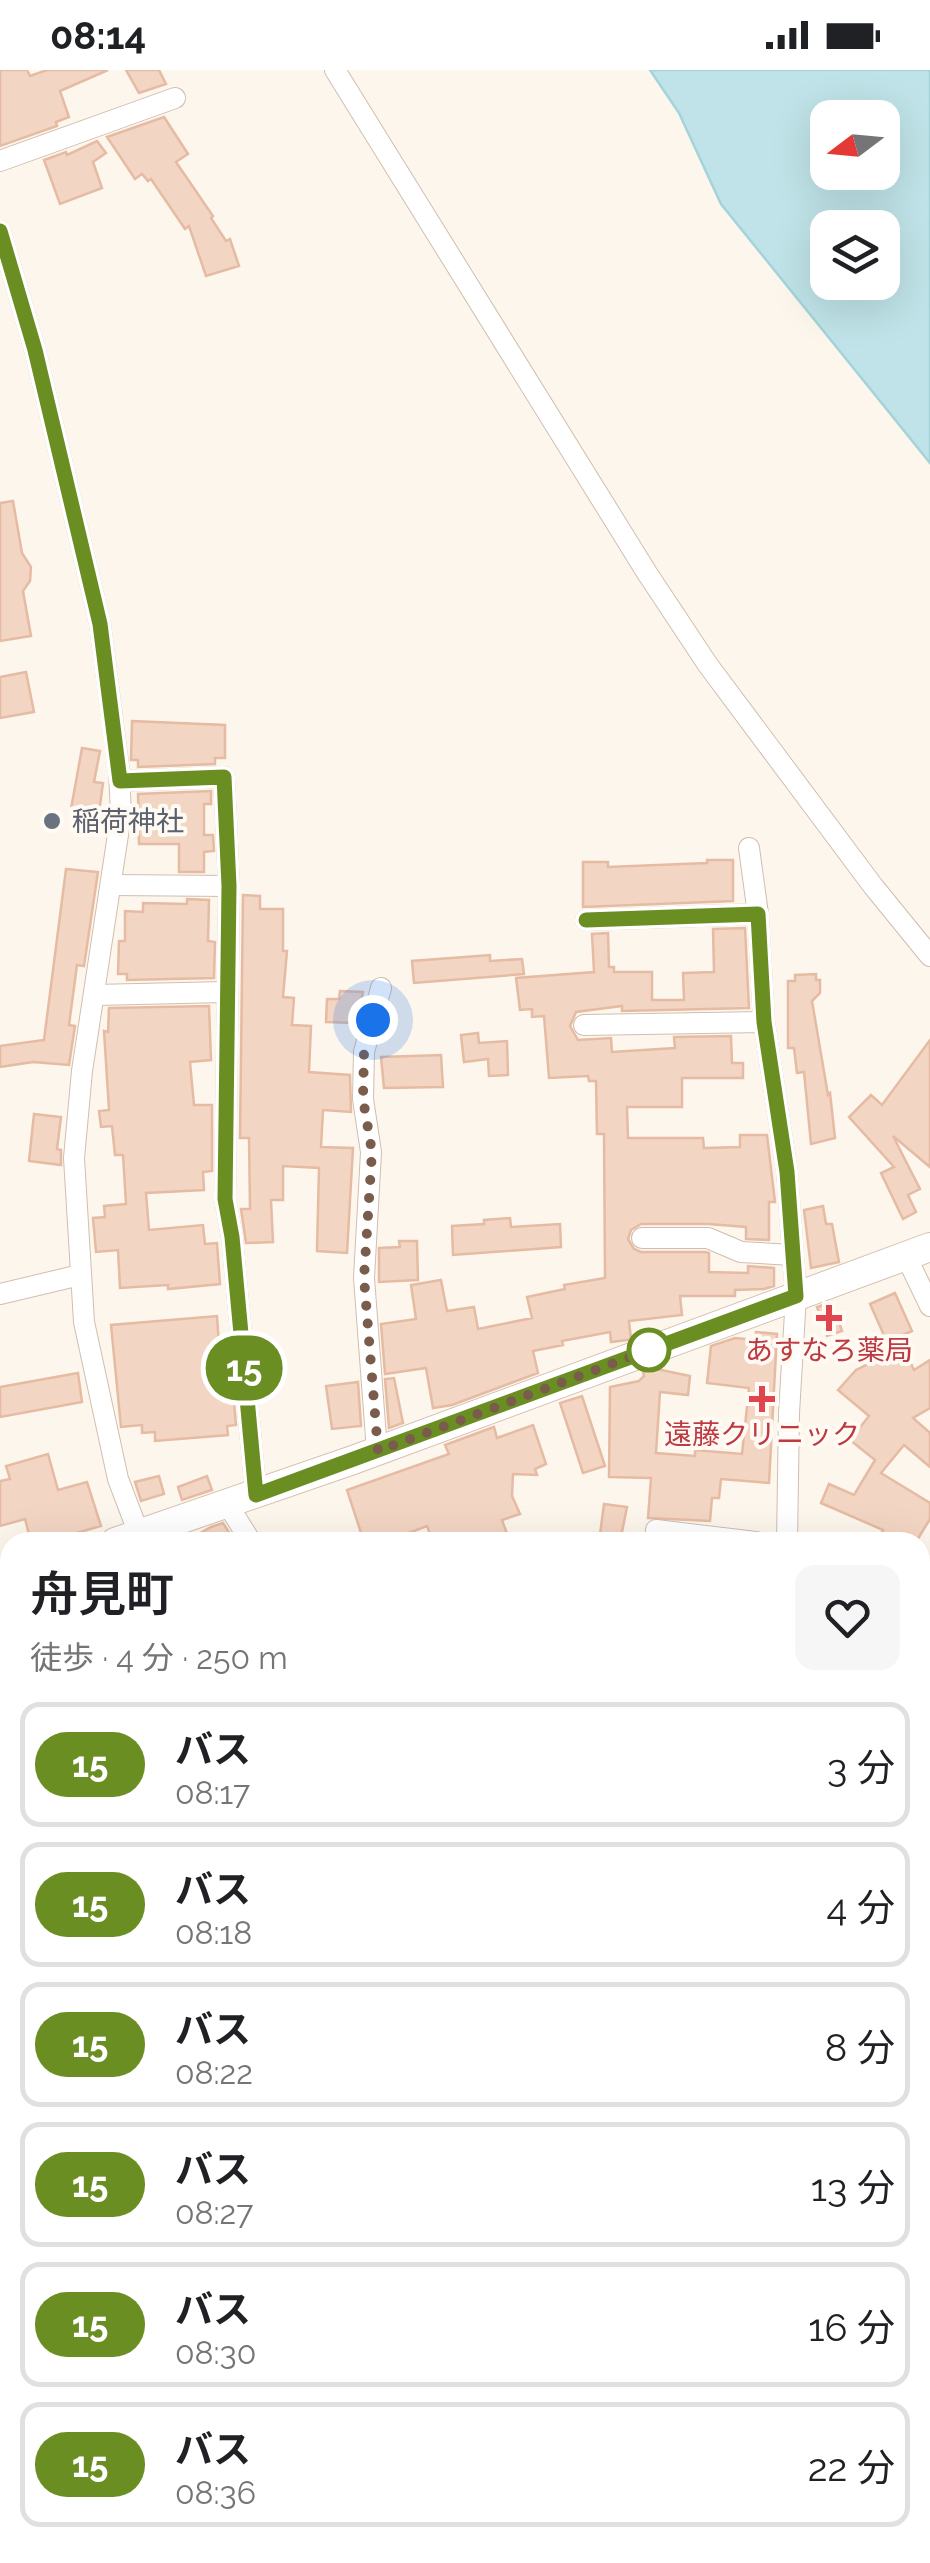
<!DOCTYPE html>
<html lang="ja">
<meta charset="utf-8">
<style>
:root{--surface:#fff;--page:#f6f6f6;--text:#202124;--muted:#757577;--line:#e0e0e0}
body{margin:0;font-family:Raleway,"Noto Sans JP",sans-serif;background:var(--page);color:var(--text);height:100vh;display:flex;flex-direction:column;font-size:38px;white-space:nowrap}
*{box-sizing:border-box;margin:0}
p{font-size:32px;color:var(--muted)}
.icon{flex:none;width:55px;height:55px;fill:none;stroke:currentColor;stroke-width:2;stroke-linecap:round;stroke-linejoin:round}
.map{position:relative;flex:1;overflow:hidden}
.sheet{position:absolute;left:0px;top:1462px;width:930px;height:1032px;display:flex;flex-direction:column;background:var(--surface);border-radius:30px 30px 0 0;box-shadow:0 10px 40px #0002}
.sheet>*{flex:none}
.badge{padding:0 20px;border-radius:32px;font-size:35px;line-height:65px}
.needle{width:65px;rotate:254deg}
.tools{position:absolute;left:810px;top:30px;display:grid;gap:20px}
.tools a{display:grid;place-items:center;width:90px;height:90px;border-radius:20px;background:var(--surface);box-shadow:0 10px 40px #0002;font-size:50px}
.you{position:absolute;width:50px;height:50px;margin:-25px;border:8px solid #fff;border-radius:50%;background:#1a73e8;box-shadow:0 0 0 15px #1a73e833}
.map>.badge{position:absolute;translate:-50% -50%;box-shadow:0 0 0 5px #fff}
.round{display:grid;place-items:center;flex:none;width:105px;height:105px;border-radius:20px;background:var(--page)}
.head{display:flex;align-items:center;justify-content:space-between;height:170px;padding:0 30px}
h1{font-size:48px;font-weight:600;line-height:75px}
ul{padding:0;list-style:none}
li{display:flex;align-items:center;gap:30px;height:125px;margin:0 20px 15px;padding:0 10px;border:5px solid var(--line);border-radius:20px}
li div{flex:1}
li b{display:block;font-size:38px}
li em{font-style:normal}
li .badge{min-width:110px;font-weight:700;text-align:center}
.status{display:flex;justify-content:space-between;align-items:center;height:70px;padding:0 50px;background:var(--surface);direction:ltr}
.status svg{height:28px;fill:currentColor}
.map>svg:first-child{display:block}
.commercial{fill:#fde8e0}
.education{fill:#f3e8fa}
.green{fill:#d8ecc9}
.water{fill:#bfe3e8;stroke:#a5d3da;stroke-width:2.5;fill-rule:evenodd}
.building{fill:#f3d5c3;stroke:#e6bba3;stroke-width:2.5}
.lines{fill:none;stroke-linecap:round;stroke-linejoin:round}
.street-casing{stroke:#d1beb0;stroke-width:22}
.secondary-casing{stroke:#d6c0b0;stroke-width:30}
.street{stroke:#fff;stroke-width:20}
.secondary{stroke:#fff;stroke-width:28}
.line-casing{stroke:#fff;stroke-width:22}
.line{stroke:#6b8e23;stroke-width:15}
.walk{stroke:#7a5c4d;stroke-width:10;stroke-dasharray:0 18}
.worship-dot{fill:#6b7280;stroke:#fffaf3;stroke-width:4}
.health-dot{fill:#e0444e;stroke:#fffaf3;stroke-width:4}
.stop-dot{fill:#fff;stroke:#6b8e23;stroke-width:5}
.labels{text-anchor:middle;stroke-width:8;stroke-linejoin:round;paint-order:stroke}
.worship-label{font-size:28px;fill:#5b616d;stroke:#fffaf3;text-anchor:start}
.health-label{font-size:28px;fill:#be3a42;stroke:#fffaf3}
</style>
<div class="status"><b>08:14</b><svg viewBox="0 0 49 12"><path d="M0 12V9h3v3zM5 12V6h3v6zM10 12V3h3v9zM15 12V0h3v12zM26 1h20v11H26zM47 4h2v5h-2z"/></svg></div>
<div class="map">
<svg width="930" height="2493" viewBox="0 0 930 2493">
<rect width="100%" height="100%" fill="#fdf6ec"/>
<polygon class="commercial" points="10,1627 10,1935 0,1938 0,1630"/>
<polygon class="education" points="920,2291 930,2308 930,2493 483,2493 479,2485 920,2485"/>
<polygon class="green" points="10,2174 10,2290 0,2282 0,2184"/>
<path class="water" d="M650 0H930V393L721 134 679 43ZM828 48H882V102H828ZM828 158H882V212H828Z"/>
<g class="building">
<polygon points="0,0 27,0 30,6 47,0 108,0 60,21 69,47 56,52 57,56 0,76"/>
<polygon points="126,0 159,0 166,14 139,23"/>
<polygon points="164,47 188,84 176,92 213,146 211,148 226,171 230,169 239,196 206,206 189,156 185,159 151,109 148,111 142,104 135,109 107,67"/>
<polygon points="97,71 106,83 93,92 102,118 60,134 44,90 66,82 67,85"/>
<polygon points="13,431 22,483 31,497 30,511 23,521 31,566 0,571 0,433"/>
<polygon points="26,602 34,642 0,648 0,607"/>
<polygon points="132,651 225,655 225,688 215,688 215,694 138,697 138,690 131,690"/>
<polygon points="82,678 100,681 94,712 103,713 99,743 71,739"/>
<polygon points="211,721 211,734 204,734 204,765 213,765 214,781 204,782 204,802 179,802 179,774 139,774 138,724"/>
<polygon points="707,790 733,790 733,831 583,837 583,792 608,792 608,797 707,793"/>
<polygon points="66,799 98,802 84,896 77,895 69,955 75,956 69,995 33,992 0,997 0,976 44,970"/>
<polygon points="243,825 260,826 260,839 283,839 283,881 287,881 283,927 294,928 292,955 311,956 309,1002 350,1005 351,1042 323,1040 321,1077 353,1078 347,1183 317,1181 319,1098 283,1096 283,1130 271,1130 273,1172 246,1173 241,1139 250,1139 249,1068 240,1068"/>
<polygon points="187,829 209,830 208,871 215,872 214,908 127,910 127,904 118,904 119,871 125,871 125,841 143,842 143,833 187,834"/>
<polygon points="745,858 749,938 622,941 622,936 576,942 570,956 578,970 611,968 612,982 675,978 674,967 731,966 732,993 743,993 743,1008 682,1008 682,1037 627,1037 628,1068 703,1068 704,1078 740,1077 740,1065 767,1065 775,1132 769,1132 769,1170 746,1169 746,1157 708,1154 641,1154 631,1160 628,1169 634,1179 641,1182 705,1182 709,1183 709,1202 748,1203 748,1196 774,1198 774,1216 764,1219 735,1220 735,1226 680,1226 682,1245 629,1251 631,1269 627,1270 611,1272 610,1262 562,1271 563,1275 533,1281 538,1303 452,1335 433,1338 426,1298 385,1304 381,1254 416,1249 411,1215 441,1210 447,1241 474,1237 478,1259 532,1248 527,1227 565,1219 564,1215 605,1208 604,1064 597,1064 596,1011 589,1011 588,1006 549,1008 544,946 532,947 532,939 520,940 516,908 594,902 592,864 608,863 609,897 614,897 614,902 652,902 652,930 684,930 683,903 714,902 713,859"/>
<polygon points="490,885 490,891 522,889 524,904 414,913 412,891"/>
<polygon points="816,904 816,910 820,910 820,923 812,931 828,1025 830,1023 835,1068 811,1074 804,1002 797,1003 794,978 788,978 788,911 795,911 795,905"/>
<polygon points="340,921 363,922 357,953 326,952 327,929 339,929"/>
<polygon points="209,936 211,990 190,992 194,1035 212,1035 212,1101 203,1102 204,1120 146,1123 149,1160 203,1155 205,1174 217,1173 220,1214 168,1219 168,1215 120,1218 118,1180 96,1182 93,1148 105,1147 104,1136 126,1134 123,1085 115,1085 112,1056 101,1057 99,1041 109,1040 104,961 108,962 109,938"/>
<polygon points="478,963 479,973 507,971 508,1005 489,1006 488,989 464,992 461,965"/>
<polygon points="930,970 930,1097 893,1066 920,1119 908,1125 916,1142 903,1149 881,1103 894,1097 849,1047 871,1025 882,1035"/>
<polygon points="441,985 443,1017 384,1018 381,987"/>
<polygon points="34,1044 61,1047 57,1079 61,1080 61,1095 29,1091"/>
<polygon points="823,1136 826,1154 832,1154 839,1192 811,1198 804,1140"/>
<polygon points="510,1148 511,1157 560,1154 561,1177 453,1185 452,1156 484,1154 484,1150"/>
<polygon points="399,1171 417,1171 418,1210 379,1212 379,1178 400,1177"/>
<polygon points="895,1223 912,1261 887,1272 870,1234"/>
<polygon points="832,1232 842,1261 827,1266 817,1237"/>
<polygon points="217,1246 220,1290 230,1289 236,1355 227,1356 228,1365 155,1371 155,1362 142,1363 142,1355 121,1357 111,1255"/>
<polygon points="756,1262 777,1264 769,1413 721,1409 719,1428 712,1428 710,1451 648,1448 651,1408 609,1407 610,1317 639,1311 644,1306 643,1302 652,1298 690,1306 688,1325 660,1322 656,1383 695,1386 695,1380 742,1384 749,1318 707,1313 711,1276 735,1268 755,1270"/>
<polygon points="903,1277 914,1300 930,1290 930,1338 913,1348 930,1363 930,1397 904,1375 881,1403 930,1433 930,1449 916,1472 900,1472 881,1465 883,1460 821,1433 829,1414 854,1425 875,1390 850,1370 869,1346 838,1320 856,1300"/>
<polygon points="78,1303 82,1332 0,1347 0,1317"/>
<polygon points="394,1308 403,1353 389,1358 385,1309"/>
<polygon points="358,1312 361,1356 332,1359 326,1316"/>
<polygon points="582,1326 605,1396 583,1403 560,1333"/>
<polygon points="533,1355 546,1394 535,1399 537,1405 513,1404 512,1426 520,1444 502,1450 510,1472 433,1472 427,1456 398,1467 399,1472 364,1472 347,1420 449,1384 445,1375 494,1357 497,1368"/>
<polygon points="48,1384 58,1420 87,1412 101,1456 46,1472 31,1472 25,1449 0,1456 0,1411 10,1409 6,1396"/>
<polygon points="159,1406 164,1424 141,1431 135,1412"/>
<polygon points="207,1406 212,1420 182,1430 178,1417"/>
<polygon points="604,1434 627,1437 620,1472 599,1472"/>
<polygon points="223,1453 235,1472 185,1472 211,1457"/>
</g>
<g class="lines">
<g class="street-casing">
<g id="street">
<polyline points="335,0 647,503 708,595 873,816 930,886"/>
<polyline points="0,91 175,28"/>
<polyline points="0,161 35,280 100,554 119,701 121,745 82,1001 74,1088 84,1252 118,1409 142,1472"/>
<polyline points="120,711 224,707 229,816"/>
<polyline points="749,778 758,844 764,952 787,1102 796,1226 789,1343 787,1472"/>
<polyline points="112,815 229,816 225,1129 232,1167 256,1425"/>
<polyline points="586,850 758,844"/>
<polyline points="94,925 225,922"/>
<polyline points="584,955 764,952"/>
<polyline points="642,1168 708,1168 741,1182 793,1185"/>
<polyline points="906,1186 930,1236"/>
<polyline points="0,1224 80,1205"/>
<polyline points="377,1381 364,1208 371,1082 363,1029 364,982 381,918"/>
<polyline points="228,1435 251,1472"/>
<polyline points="655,1472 656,1460 756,1472"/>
<polyline points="920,1714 930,1618"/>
<polyline points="920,2027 930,2021"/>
<polyline points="0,2166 10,2163"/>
<polyline points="920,2245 930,2257"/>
<polyline points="0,2346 10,2357"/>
<polyline points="469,2485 473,2493"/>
<polyline points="144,2493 151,2485"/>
<polyline points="334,2493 348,2485"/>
</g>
</g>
<g class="secondary-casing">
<g id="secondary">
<polyline points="115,1472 353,1390 930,1177"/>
<polyline points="0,1511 10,1508"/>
</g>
</g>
<use href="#street" class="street"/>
<use href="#secondary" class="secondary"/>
</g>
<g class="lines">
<g class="line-casing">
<polyline id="line" points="0,161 35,280 100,554 120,711 224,707 229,816 225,1129 232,1167 256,1425 796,1226 787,1102 764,952 758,844 586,850"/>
</g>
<use href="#line" class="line"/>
<polyline class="walk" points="373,950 364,982 363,1029 372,1082 364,1208 378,1381 649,1280"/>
</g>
<circle class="worship-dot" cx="52" cy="751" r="10"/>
<g class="health-dot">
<path d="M824 1233h10v10h10v10h-10v10h-10v-10h-10v-10h10z"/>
<path d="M757 1314h10v10h10v10h-10v10h-10v-10h-10v-10h10z"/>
</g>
<circle class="stop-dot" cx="649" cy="1280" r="20"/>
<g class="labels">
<g class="worship-label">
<text x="72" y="761">稲荷神社</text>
</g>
<g class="health-label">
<text x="829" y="1290">あすなろ薬局</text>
<text x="762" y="1374">遠藤クリニック</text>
</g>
</g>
</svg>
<div class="tools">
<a><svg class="needle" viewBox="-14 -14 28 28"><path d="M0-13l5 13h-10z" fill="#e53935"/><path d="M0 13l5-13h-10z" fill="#757577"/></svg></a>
<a><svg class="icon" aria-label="layers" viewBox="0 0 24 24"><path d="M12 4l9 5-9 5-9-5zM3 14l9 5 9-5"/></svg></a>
</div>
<div class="you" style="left:373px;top:950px"></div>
<b class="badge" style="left:244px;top:1298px;background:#6b8e23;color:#fff">15</b>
<section class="sheet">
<div class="head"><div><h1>舟見町</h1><p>徒歩 · 4 分 · 250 m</p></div><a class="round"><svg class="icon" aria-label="heart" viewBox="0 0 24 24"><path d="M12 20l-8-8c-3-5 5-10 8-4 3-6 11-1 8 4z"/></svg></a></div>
<ul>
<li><span class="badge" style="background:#6b8e23;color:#fff">15</span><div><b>バス</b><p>08:17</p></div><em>3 分</em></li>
<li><span class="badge" style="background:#6b8e23;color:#fff">15</span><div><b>バス</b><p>08:18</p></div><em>4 分</em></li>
<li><span class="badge" style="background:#6b8e23;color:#fff">15</span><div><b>バス</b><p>08:22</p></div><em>8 分</em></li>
<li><span class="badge" style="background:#6b8e23;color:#fff">15</span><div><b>バス</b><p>08:27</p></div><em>13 分</em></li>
<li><span class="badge" style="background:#6b8e23;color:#fff">15</span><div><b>バス</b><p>08:30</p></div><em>16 分</em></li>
<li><span class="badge" style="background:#6b8e23;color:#fff">15</span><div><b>バス</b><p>08:36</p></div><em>22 分</em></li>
</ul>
</section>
</div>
